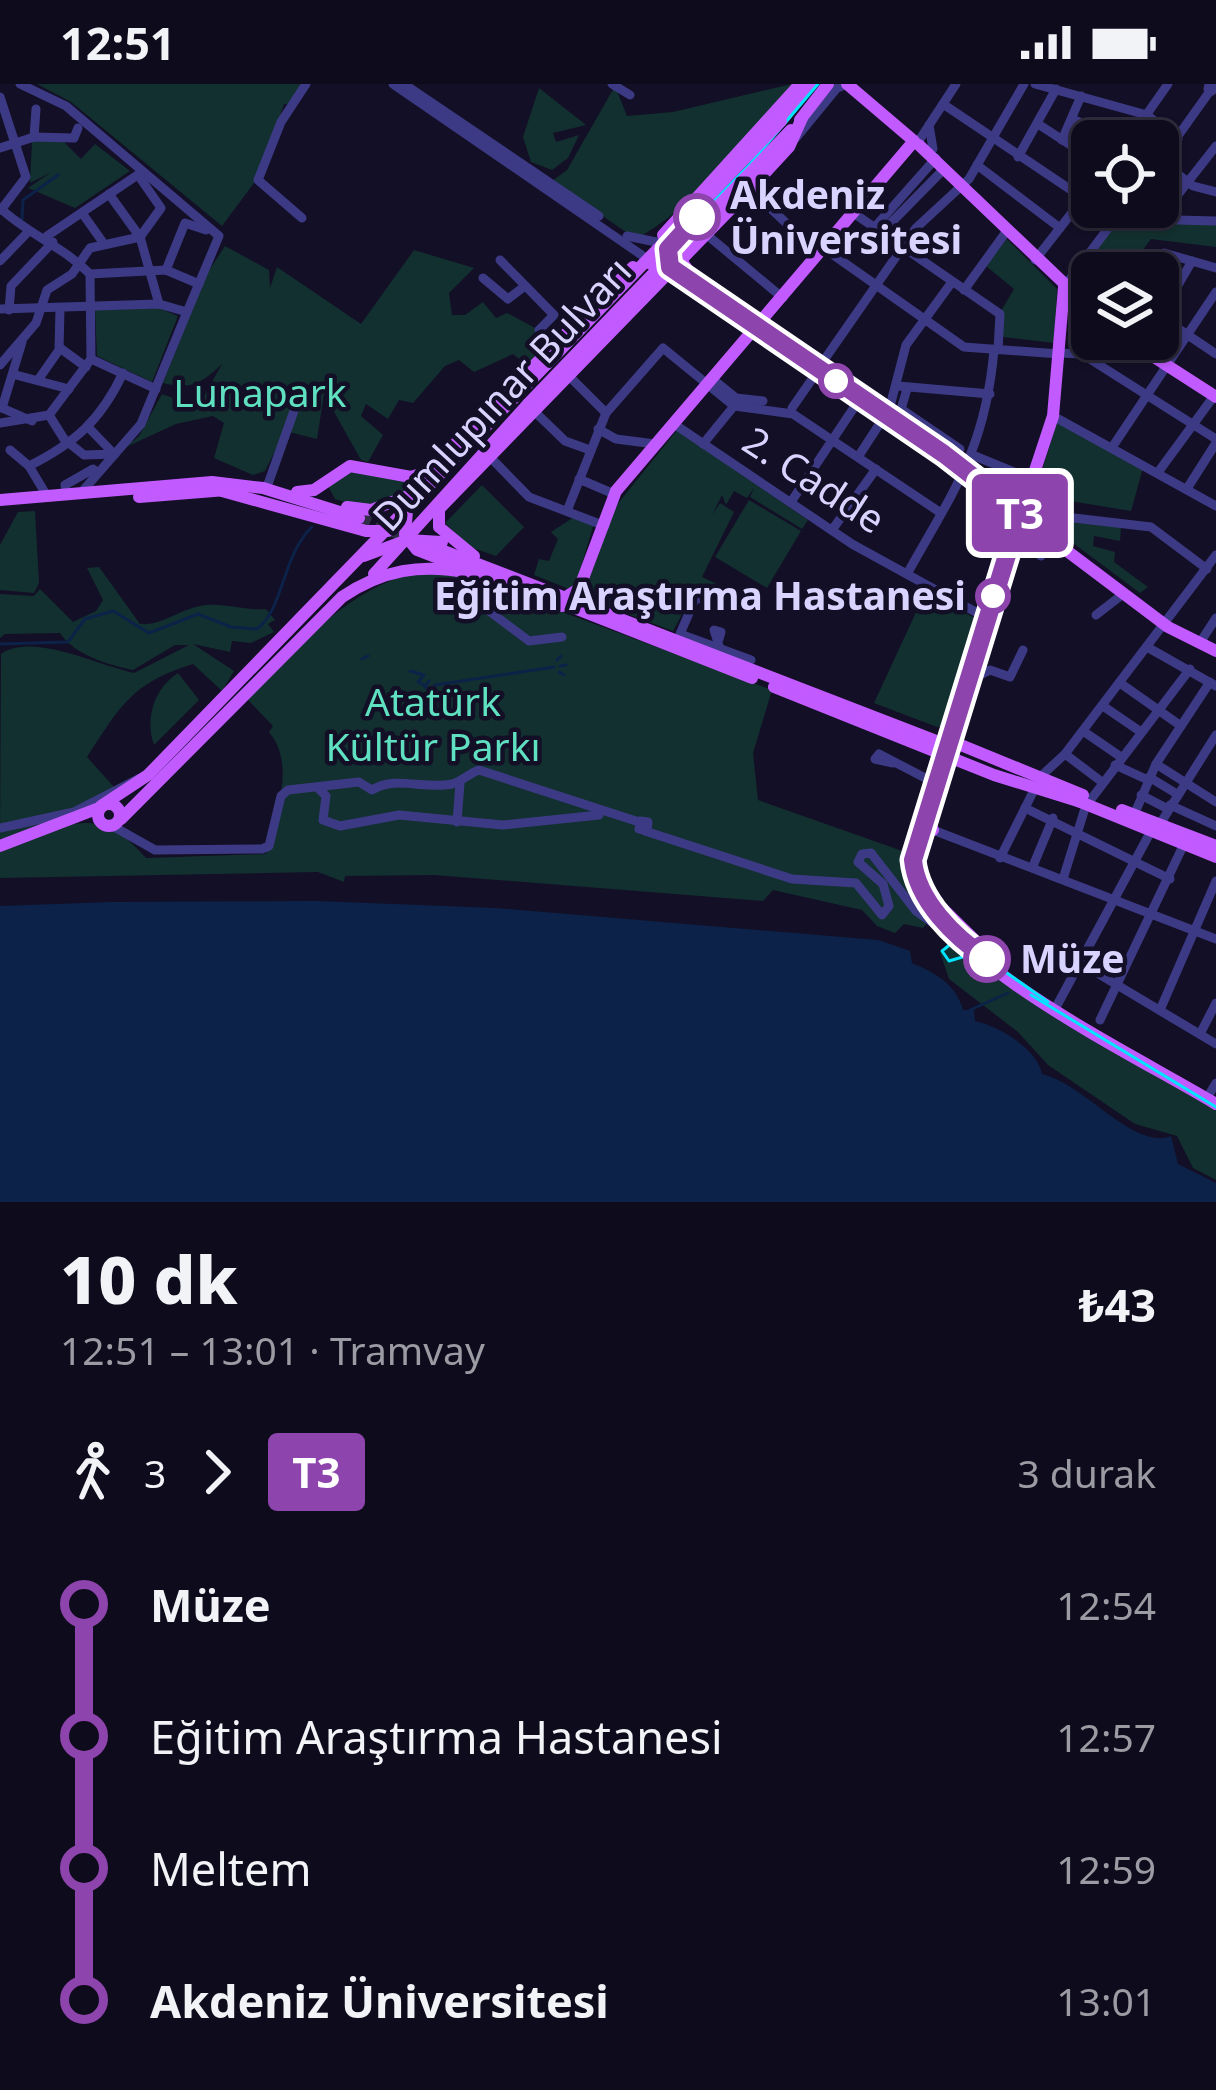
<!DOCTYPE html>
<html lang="tr">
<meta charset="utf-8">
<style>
:root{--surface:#0e0b1c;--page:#171425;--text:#f1f3f6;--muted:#9b9ba3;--line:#2e2b3b}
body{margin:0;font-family:"Noto Sans",sans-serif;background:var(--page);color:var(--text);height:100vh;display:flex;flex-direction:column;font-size:45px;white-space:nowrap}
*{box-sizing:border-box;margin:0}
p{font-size:39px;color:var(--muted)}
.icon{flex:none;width:66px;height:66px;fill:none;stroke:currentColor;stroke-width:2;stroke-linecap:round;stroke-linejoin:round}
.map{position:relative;height:1118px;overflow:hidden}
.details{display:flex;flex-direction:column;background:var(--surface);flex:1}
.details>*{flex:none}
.badge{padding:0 24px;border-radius:9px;font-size:42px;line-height:78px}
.fabs{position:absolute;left:1071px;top:36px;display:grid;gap:24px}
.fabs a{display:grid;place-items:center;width:108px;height:108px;border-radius:18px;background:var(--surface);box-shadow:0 3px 9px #0004,0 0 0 3px var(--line);font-size:60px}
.map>.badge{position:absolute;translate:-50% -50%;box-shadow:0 0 0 6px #fff}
.legs{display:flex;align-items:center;gap:18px;height:132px;padding:0 60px;font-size:39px}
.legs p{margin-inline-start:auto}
.summary{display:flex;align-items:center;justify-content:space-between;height:204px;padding:0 60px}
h1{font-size:66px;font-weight:800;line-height:90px}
ul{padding:0 60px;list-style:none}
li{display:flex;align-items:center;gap:42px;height:132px;font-size:45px}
li i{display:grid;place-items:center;width:18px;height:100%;margin:0 15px;background:currentColor}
li i::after{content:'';width:30px;height:30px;margin:-15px;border:9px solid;border-radius:50%;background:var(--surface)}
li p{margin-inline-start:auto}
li:first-child i{background:linear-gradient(#0000 50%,currentColor 0)}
li:last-child i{background:linear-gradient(currentColor 50%,#0000 0)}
.status{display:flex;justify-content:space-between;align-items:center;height:84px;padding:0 60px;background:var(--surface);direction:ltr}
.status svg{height:33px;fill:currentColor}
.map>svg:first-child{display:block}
.green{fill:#12302f}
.water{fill:#0c2248}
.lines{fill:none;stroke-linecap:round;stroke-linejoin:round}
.stream{stroke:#0c2248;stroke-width:3}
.major-tunnel{stroke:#312d47;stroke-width:12;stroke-dasharray:12 6;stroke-linecap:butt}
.minor{stroke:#3d3a85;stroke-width:9}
.major{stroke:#c25bff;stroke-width:12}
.tram{stroke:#00e5ff;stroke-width:3}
.major-bridge{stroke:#c25bff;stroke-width:12}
.line-1-casing{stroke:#fff;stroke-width:27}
.line-1{stroke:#8e44ad;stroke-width:18}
.stop-1-dot{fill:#fff;stroke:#8e44ad;stroke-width:6}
.labels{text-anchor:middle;stroke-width:9;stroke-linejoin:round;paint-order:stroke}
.stop-label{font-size:39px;font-weight:bold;fill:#d9d4ff;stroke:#130f26;text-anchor:start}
.park-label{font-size:39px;fill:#5fe0c0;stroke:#130f26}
.street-label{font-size:39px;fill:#d9d4ff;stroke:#130f26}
</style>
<div class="status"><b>12:51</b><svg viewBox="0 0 49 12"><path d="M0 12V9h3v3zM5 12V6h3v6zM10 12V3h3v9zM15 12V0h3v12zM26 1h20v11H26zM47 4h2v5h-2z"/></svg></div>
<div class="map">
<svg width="1216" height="1118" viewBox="0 0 1216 1118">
<rect width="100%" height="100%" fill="#130f26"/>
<g class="green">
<polygon points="37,0 306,0 295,19 284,20 260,91 222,142 71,18"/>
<path d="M792 0C748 55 699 120 636 155L552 97 567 86 615 2 627 32 673 28Z"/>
<polygon points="539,4 586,41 553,49 556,58 579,51 568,74 552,86 531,78 523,53"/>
<polygon points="61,55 81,75 95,60 130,87 75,124 28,104 50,89 30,99 32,58"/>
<polygon points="1120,131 1216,141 1216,163 1151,155 1132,180 1122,173 1111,184 1092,189 1092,200 1083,211 1074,199"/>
<polygon points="1007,155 1057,205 1054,259 1003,253 1001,227 1014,205 986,182"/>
<path d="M225 162 269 186 270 204 277 183 361 240 414 166 474 184 449 209 452 231H465L483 218 496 234 507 229 539 246 550 260 528 282 513 270 474 288 459 276 445 282 413 319 399 316 388 335 366 320 361 332 383 351 368 378 361 376 324 310 317 355 285 347 265 387 253 391 214 374 224 339 213 332 176 340 126 363 139 352 162 310 198 323 222 280C204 297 192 307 163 299L206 191Z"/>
<polygon points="159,224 178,232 152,298 97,272 95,226"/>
<polygon points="1057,338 1143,384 1131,427 1070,417 1070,392 1041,390"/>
<polygon points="677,346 808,436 802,445 750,413 754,404 747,414 734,407 726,421 722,411 712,431 720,419 734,428 702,493 723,503 717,517 694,508 673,547 582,513 616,422"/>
<path d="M440 384C408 410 376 430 335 415L328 402 348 385 407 395Z"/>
<polygon points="482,401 524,443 496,472 470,463 445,439"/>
<polygon points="749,416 801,447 767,504 715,473"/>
<polygon points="35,427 39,499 34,509 0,506 0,461 18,428"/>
<polygon points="574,433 594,439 574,507 534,491 539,475 549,477 558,455 551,448"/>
<polygon points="1072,436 1121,443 1120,457 1094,452 1093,462 1115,468 1114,478 1148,503 1140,509 1065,453"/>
<path d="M99 483 140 540C163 542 180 524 206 521 226 519 247 527 266 525L275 536 268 540 274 548 251 559 232 557 230 568 193 560 234 587 222 607 193 580C131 599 120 623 87 673L114 703 19 752 0 755 1 570C32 548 97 581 134 589L189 561H175L133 586C108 581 73 570 60 549L5 550 0 554V510L34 512 40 505 73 538 96 527 103 516 87 484Z"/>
<path d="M422 486 463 491 772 606 753 669 758 716 908 769 935 830 923 844 904 840 895 849 877 842 862 826 773 806 763 817 434 791 345 792 344 798 318 788 0 794V767C61 743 96 715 146 774L266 770C275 730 297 682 269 648L273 642 247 615C304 559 342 507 422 486Z"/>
<polygon points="925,509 977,535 942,642 937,643 874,619"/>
<path d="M178 589 199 616 154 661C145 636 153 605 178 589Z"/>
<polygon points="951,856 1059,933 1216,1026 1216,1096 1193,1084 1177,1052 1135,1040 1048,981 1018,948 949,895 940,868"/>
</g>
<path class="water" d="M111 818 317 817 496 824 878 856 910 867 912 879C933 888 956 899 963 926H974L975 937C999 942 1037 965 1042 990 1085 1000 1134 1067 1171 1052L1178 1080 1216 1099V1118H0V822Z"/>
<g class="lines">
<g class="stream">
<polyline points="22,135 23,116 58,91"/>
<path d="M0 560 68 558 85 535 113 527 149 549 198 530 231 543 257 545C284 525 282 471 312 443"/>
<polyline points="362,575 368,572"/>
<polyline points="557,576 561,572"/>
<polyline points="560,582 566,581"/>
<polyline points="410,587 424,591 418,598 424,601"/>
<polyline points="559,588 564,591"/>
<polyline points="429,597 425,603 431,607 435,601 554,583"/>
<polyline points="970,926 1008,909"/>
</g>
<polyline class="major-tunnel" points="359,434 413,455"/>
<g class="minor">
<polyline points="393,0 643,172"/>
<polyline points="404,0 599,132"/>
<polyline points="612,0 630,11"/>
<polyline points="1035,0 1147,31 1178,55"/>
<polygon points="1209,0 1214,2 1212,7 1208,5"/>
<polyline points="0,13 26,93 1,126"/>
<polyline points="943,20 1083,114"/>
<polyline points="1074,36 1128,56"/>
<polyline points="1038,40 1092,75"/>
<polyline points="929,41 933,65"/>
<polyline points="34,53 36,25"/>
<polyline points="796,54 837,4 847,0"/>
<polyline points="920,55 956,0"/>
<polyline points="1062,56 1081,12"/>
<polyline points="1128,57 1168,0"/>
<polyline points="0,64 34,53 74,54 78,44"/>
<polyline points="1018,73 1056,5"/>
<polyline points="1161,77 1193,102 1216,108"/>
<polyline points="1158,80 1210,7"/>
<polyline points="977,81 1060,144"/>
<polyline points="750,105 819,170"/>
<polyline points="109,110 140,153 159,220"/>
<polyline points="1158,120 1169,122 1216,62"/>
<path d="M0 124C29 151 61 161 90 190L166 186 199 200"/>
<polyline points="1121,127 1138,135 1216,137"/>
<polyline points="852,128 1000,230 998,266"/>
<polyline points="82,129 102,157"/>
<polyline points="302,134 258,96 281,38 306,0"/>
<polyline points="874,144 936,74"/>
<polyline points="881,149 944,85"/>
<polyline points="707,151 783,214"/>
<polyline points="47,152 142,88"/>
<polyline points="627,152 656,158"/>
<polyline points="822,163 964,263 1059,270"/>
<polyline points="500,176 554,231 539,246"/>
<polyline points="1035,176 1092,103"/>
<polyline points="0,177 27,149"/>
<polyline points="166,186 185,139 206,146"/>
<polyline points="1105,189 1108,189"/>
<polyline points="1149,189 1164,169 1216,184"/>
<polyline points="90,190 91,275"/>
<polyline points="483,194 508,215 525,202"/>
<polyline points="1064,203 1124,123"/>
<polyline points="964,206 1006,148"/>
<polyline points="0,225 159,220 187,228 219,152 66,22 20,0"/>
<polyline points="9,226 11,202 53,158"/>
<polyline points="1158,231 1216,270"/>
<polyline points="1160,232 1192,177"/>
<polyline points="60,264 86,283"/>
<polyline points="1059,269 1082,270 1216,355"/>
<polyline points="1082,270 1085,247"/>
<polyline points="91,275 156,305"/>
<polyline points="822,279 916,144 969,95 1024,0"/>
<polyline points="0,281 36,239 47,206 72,190 90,164 140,153 161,124 138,91"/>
<polyline points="16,291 69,305"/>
<polyline points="569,292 606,329"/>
<polyline points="38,296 59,266 60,224"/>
<polyline points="715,297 736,314 763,317"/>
<polyline points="898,302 990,310"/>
<polyline points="907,305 901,325 960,365"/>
<polyline points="0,323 32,337"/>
<polyline points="2,324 22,258"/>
<polyline points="792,324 817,288"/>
<polyline points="889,326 906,261 952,198"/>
<polyline points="534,327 565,357 590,366"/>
<polyline points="49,331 64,355 84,371 115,370"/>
<polyline points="1053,332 1216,422"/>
<polyline points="0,339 49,331 91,275"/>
<polyline points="677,342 852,460 983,532"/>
<polyline points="89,344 114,370"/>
<polyline points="598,345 616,355 655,360"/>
<polyline points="703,360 734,322"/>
<polyline points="1113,362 1216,208"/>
<polyline points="10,366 29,382 47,412"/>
<polyline points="975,372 1029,394"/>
<polyline points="490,373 529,413 605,442"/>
<polyline points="858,373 884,333"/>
<path d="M29 382C75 359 101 336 123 289"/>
<polyline points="1159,387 1214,312"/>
<polyline points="579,395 614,410"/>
<polyline points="268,400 295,324"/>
<polyline points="1188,403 1216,359"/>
<polyline points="80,410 141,340 187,228"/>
<polyline points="67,411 65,401 93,385 97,389"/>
<polyline points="791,418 859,316"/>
<polyline points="567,427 606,329 663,264 734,322 793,330 941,429"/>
<polyline points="832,446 876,385"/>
<polyline points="1059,453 1067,435 1074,434 1151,443 1207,485"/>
<polyline points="1020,454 1041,472"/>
<polyline points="469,489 478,496 485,524 529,557 562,553"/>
<path d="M907 490C954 406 985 366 994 266"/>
<polyline points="713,520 696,513 680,550 751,576"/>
<polyline points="1096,531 1123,510"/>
<polyline points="1203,554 1216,534"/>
<polyline points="719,555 721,548 714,546 720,565"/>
<polyline points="1147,563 1216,602"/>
<polyline points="976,593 990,586 1010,593 1023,566"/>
<polyline points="1120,599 1181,642"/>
<polyline points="1103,622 1141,648"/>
<polyline points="1083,647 1121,673"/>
<polyline points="1065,670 1102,698"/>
<polyline points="893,679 875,675 879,670 931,697"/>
<polyline points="1156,680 1216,718"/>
<polyline points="1115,681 1148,696"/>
<polyline points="1040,693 1065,670 1216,471"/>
<polyline points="1149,693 1177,710"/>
<polyline points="318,704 326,712 323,736 340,742 399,731 503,741 599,731"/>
<polyline points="1141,711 1168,725"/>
<polyline points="1092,714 1190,585"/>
<polyline points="1170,721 1216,742"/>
<polyline points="1025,724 1170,795"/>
<polyline points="1134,731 1156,680 1210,598"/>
<polygon points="640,737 648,738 647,747 639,745"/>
<polyline points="457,738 460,699"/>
<path d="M109 740 155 766 262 765 269 762 281 712 288 706 359 698 372 706C396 691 423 706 452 700 463 697 468 690 479 686L639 738"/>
<polyline points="1160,740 1216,651"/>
<polyline points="0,744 74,728 140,694"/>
<polyline points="933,746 1216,855"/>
<polyline points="645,747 792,795 856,799 882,831 889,822 883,800 858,778 862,770 871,769 916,827 933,839 943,839"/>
<polyline points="1000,774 1034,706"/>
<polyline points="1033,782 1053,734"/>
<polyline points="1063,795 1086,721"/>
<polyline points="1082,880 1216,960"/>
<polyline points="1055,925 1151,747"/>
<polyline points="1160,926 1216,797"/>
<polyline points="1100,936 1184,760"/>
<polyline points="1200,950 1216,919"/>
<polyline points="1210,1009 1216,999"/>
</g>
<g class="major">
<polyline points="800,36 828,0"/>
<polyline points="781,37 811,0"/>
<polyline points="919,61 1092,226"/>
<polyline points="663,151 800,0"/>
<polyline points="669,159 694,195"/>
<polyline points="649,179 679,194 965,390 1168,543 1216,567"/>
<path d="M1064 203 1053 332 918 740C911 762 907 781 918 803 958 887 1135 971 1216 1020"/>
<polyline points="766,243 913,343"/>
<polyline points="1126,255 1216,313"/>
<polyline points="443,386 514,314"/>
<polyline points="222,407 366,447 388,447"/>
<polyline points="297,408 314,406 350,382 411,393 427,388 633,183"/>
<polyline points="139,413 226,406"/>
<polyline points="0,416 212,398 263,404 359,434"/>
<polyline points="347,423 371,426 413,410"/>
<polyline points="407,426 405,451 417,466 562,522"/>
<polyline points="431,462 934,656"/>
<polyline points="364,472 407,456 442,458"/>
<polyline points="474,472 439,443 439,425 750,105 789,63 802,34"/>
<polyline points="374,490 528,320"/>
<polyline points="569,511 579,505 616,407 914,57 847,0"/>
<polyline points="559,518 752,594"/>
<polyline points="774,603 994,691 1081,718"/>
<polyline points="951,657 1083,711"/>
<polyline points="1078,717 1216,773"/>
<circle cx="109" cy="731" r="11"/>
<polyline points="101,722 148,691 447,383"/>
<polyline points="1122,726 1216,762"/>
<polyline points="928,733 1026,432"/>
<path d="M121 735 342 513C382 486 421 479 469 489"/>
<polyline points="920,761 926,746 933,746 927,736"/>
<polyline points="0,762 99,724"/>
<polyline points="937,819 987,868"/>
</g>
<g class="tram">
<polyline points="818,0 750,80 671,161 667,178 1020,429 961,630 919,746 913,782 924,810 960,856 1048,918"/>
<polyline points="972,871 952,859 942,867 949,877 966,872 981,877"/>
<polyline points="1031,911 1216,1023"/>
</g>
<g class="major-bridge">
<polyline points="514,314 781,37"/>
<polyline points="528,320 791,46"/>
</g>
</g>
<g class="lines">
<g class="line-1-casing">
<path id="line-1" d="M697 133 668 165 670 183 944 370 1020 429 913 776C917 817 955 853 987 875"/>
</g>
<use href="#line-1" class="line-1"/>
</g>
<g class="stop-1-dot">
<circle cx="697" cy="133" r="21"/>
<circle cx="836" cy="297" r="15"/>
<circle cx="993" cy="512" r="15"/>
<circle cx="987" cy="875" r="21"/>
</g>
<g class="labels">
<g class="stop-label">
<text x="730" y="125">Akdeniz<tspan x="730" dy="45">Üniversitesi</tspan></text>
<text x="966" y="526" text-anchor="end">Eğitim Araştırma Hastanesi</text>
<text x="1020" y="889">Müze</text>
</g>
<g class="park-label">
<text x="260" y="323">Lunapark</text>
<text x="433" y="632">Atatürk<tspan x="433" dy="45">Kültür Parkı</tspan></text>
</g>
<g class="street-label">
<text transform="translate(502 310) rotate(-47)" y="14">Dumlupınar Bulvarı</text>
<text transform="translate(814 396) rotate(33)" y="14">2. Cadde</text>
</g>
</g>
</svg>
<div class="fabs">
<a><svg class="icon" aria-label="locate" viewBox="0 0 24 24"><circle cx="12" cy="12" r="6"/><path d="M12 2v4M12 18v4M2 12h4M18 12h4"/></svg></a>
<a><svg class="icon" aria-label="layers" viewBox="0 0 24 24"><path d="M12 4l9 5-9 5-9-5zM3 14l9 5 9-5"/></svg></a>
</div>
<b class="badge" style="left:1020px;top:429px;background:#8e44ad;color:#fff">T3</b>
</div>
<section class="details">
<div class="summary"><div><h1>10 dk</h1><p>12:51 – 13:01 · Tramvay</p></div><b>₺43</b></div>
<div class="legs"><svg class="icon" aria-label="walk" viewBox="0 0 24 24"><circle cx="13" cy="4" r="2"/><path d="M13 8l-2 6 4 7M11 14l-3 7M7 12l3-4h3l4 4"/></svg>3<svg class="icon" aria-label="forward" viewBox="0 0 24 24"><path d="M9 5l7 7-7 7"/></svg><b class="badge" style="background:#8e44ad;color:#fff">T3</b><p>3 durak</p></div>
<ul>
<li><i style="color:#8e44ad"></i><b>Müze</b><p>12:54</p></li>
<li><i style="color:#8e44ad"></i><span>Eğitim Araştırma Hastanesi</span><p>12:57</p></li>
<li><i style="color:#8e44ad"></i><span>Meltem</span><p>12:59</p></li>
<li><i style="color:#8e44ad"></i><b>Akdeniz Üniversitesi</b><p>13:01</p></li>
</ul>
</section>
